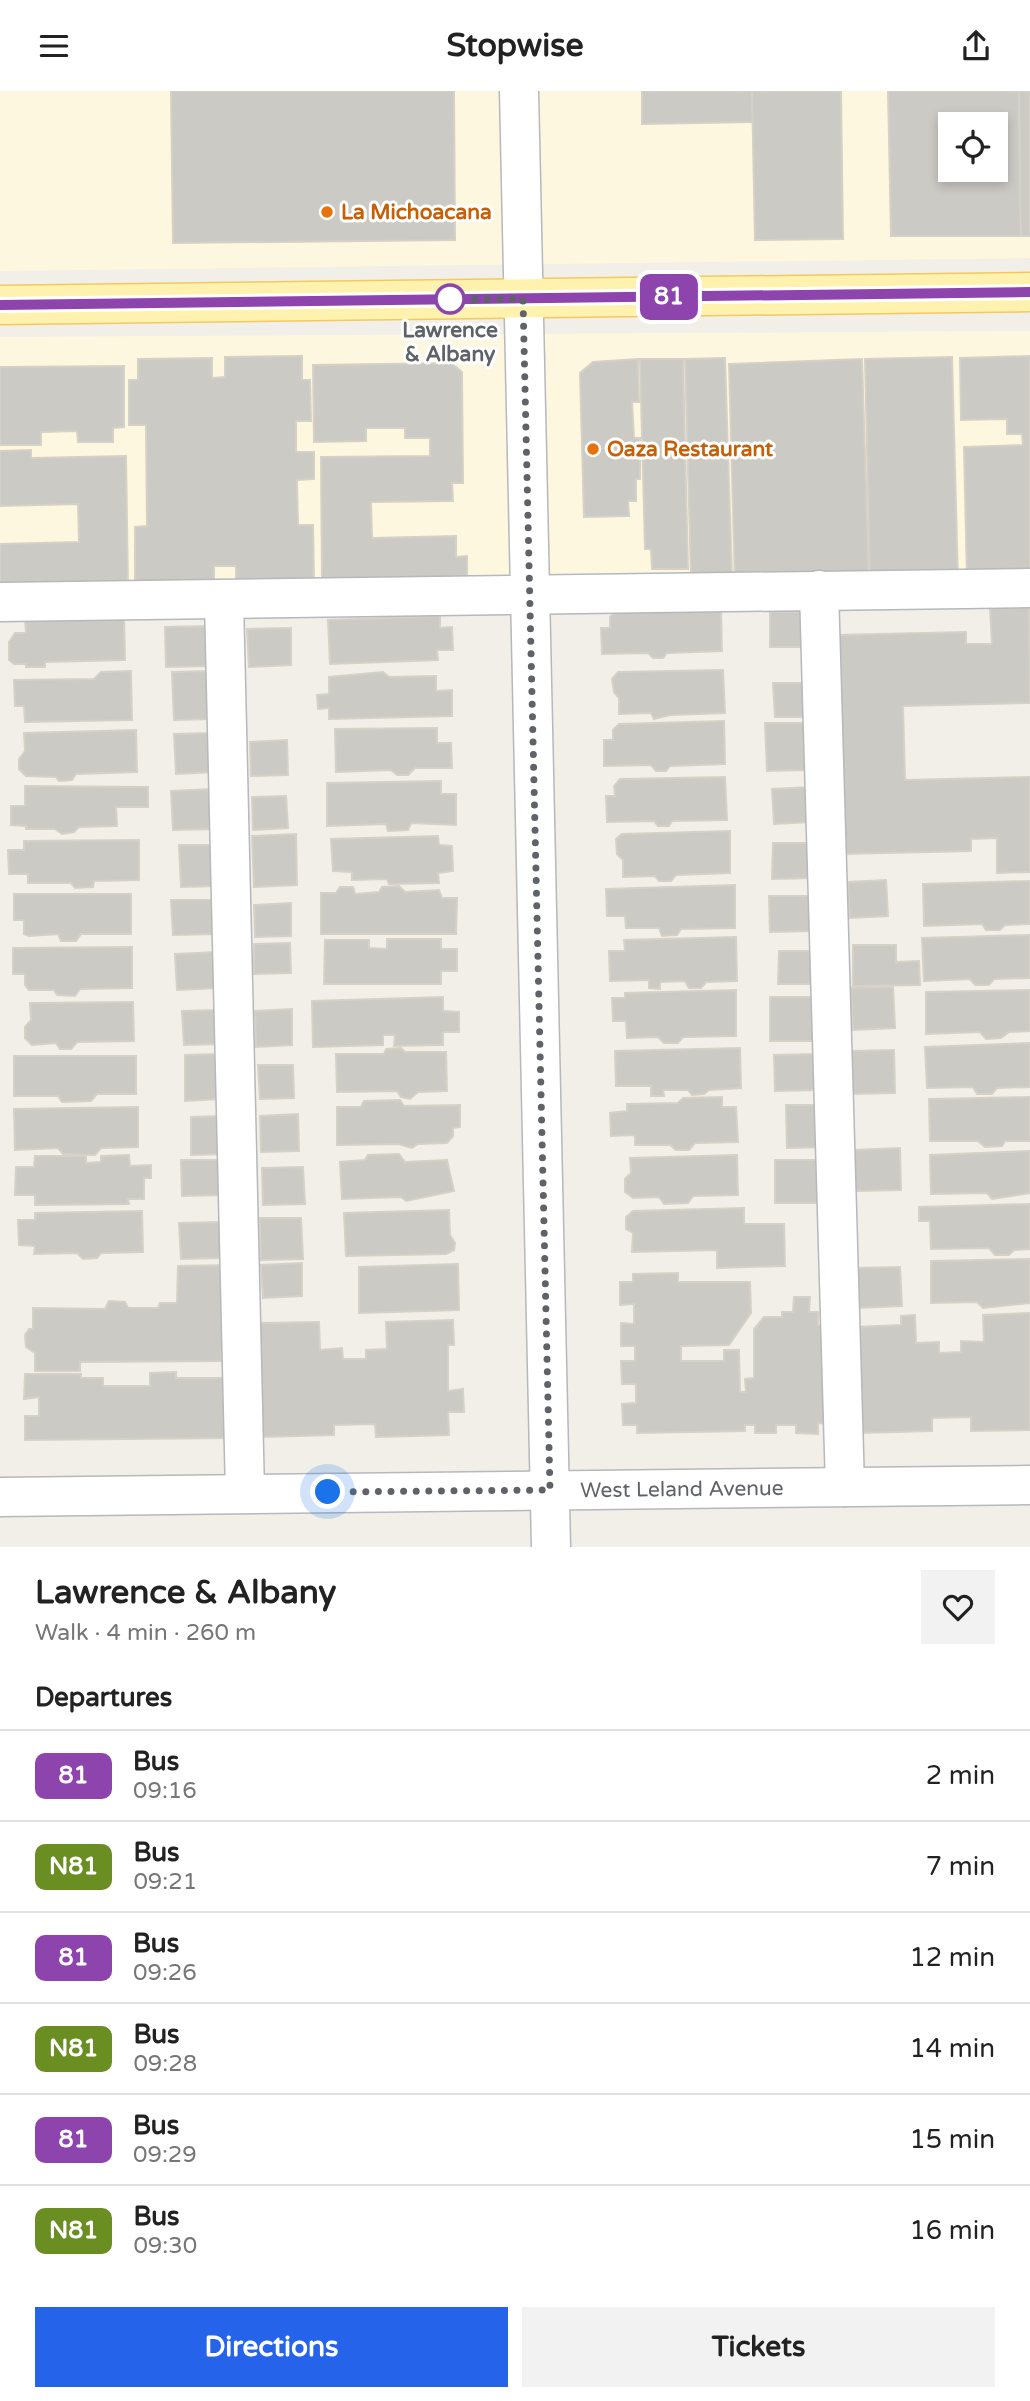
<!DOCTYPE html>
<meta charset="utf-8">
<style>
:root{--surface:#fff;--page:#f2f2f2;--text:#222;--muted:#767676;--line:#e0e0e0;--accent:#2563eb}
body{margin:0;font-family:"Varela Round",sans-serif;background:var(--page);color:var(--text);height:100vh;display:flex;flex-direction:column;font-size:26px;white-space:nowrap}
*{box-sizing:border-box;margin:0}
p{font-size:23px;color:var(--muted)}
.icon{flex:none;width:38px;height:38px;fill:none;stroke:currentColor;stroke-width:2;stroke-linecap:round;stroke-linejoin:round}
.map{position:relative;height:1456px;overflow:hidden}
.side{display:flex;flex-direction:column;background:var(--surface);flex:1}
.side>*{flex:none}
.badge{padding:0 14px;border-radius:10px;font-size:24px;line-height:46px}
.controls{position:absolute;left:938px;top:21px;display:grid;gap:14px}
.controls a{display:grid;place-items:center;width:70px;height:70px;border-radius:0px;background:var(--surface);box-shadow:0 4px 10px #0003;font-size:35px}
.you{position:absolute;width:35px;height:35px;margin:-18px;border:5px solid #fff;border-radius:50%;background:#1a73e8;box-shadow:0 0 0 10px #1a73e833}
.map>.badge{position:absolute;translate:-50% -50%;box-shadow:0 0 0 4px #fff}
h2{padding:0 35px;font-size:26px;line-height:63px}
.round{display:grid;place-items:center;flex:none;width:74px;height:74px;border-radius:0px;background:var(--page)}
.summary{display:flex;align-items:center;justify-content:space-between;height:119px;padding:0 35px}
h1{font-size:33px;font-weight:700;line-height:52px}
.action{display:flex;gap:14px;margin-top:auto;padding:14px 35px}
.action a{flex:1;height:80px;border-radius:0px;background:var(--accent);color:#fff;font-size:28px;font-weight:700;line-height:80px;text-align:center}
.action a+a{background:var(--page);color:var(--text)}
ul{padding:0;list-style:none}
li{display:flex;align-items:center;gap:21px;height:91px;padding:0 35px;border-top:2px solid var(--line)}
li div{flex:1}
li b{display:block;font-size:26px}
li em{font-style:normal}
li .badge{min-width:77px;font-weight:700;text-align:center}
header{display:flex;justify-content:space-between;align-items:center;height:91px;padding:0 35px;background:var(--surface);font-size:32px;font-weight:700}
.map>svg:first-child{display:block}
.commercial{fill:#fef7e0;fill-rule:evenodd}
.building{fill:#cccac5;stroke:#d6d1c6;stroke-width:2;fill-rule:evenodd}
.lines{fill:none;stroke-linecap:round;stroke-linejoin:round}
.minor-casing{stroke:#b5b8bc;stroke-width:41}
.major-casing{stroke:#f2c960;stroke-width:41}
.minor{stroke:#fff;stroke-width:38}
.major{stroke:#fff2af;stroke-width:38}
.line-casing{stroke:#fff;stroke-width:16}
.line{stroke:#8e44ad;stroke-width:10}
.walk{stroke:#5f6368;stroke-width:7;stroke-dasharray:0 12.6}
.food-dot{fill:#e8710a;stroke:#fff;stroke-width:2.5}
.stop-dot{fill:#fff;stroke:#8e44ad;stroke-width:3.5}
.labels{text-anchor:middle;stroke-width:6;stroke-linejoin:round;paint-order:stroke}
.food-label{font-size:21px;font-weight:bold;fill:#c56008;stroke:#fff;text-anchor:start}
.stop-label{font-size:21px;font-weight:bold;fill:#5f6368;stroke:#fff}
.street-label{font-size:21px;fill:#5f6368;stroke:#fff}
</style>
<header><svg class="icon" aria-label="menu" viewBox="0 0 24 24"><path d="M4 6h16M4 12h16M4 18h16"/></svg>Stopwise<svg class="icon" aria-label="share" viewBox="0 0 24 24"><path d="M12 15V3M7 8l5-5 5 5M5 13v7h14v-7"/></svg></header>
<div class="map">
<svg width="1030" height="1456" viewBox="0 0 1030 1456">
<rect width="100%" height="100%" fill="#f1efe8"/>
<g class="commercial">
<path d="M0 0H1030V167L0 180ZM950 33H996V79H950Z"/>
<polygon points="1030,240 1030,498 0,517 0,246"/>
</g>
<g class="building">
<polygon points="171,0 454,0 455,149 173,152"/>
<polygon points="642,0 752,0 753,31 642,33"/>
<polygon points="752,0 841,0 843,148 755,149"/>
<path d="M888 0H1019L1021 145H891ZM950 33H996V79H950Z"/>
<polygon points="1019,0 1030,0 1030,145 1021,145"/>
<polygon points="302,265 302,289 310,289 311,330 296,330 296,361 314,361 314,388 297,389 298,434 313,434 314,490 236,494 236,475 214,475 214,495 135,496 135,436 147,435 146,334 129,334 129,289 138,289 138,268 212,267 212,287 225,286 225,266"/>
<polygon points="1030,265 1030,489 967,490 964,356 1023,354 1022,343 1007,343 1007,328 961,329 960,267"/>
<polygon points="952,266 958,489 870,490 865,268"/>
<polygon points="725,267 732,486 691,487 685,268"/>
<polygon points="638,268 639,311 632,311 634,347 640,347 640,388 636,388 636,410 628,410 629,425 584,426 580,282 593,271"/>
<polygon points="640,268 683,268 688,478 652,478 651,458 645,458"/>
<polygon points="862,268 869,490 735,495 729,273"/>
<polygon points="451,272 462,281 463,392 452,392 453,410 371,411 372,447 456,445 456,466 467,465 467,491 322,493 321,366 430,365 430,347 405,347 405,337 366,337 366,350 314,351 313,274"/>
<polygon points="124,275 124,336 113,337 113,351 78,351 77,340 41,341 41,354 0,354 0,276"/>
<polygon points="31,359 31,367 126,365 128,495 0,497 0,453 79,451 78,413 0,415 0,360"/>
<polygon points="721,517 722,560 667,562 663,567 653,567 648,562 602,563 601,537 610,537 610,526 616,521"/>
<polygon points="990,517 1029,517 1030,612 903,615 905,689 1030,686 1030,781 997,782 997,747 971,748 971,760 843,763 837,544 966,541 966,553 992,553"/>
<rect x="770" y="521" width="36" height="35"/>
<polygon points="440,525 440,537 452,536 453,559 437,559 438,569 330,573 328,529"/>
<polygon points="124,526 125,569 45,571 45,576 26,576 26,573 14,573 9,569 9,551 15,542 26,542 25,528"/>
<polygon points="208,535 208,575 166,576 165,536"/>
<polygon points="291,537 291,574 249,576 247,538"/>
<polygon points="723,579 725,622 670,624 654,628 651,622 619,623 619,607 614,601 612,588 618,581"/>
<polygon points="131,580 132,629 25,631 24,615 15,615 14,589 94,588 101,581"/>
<polygon points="212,580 214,628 174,629 172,581"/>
<polygon points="383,581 389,586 436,585 436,600 452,599 452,625 329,628 329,617 318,618 317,604 329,603 329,586"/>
<polygon points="773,592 808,592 809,626 775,626"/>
<polygon points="724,630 725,673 670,675 666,680 656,680 651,674 604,675 604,649 613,649 613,639 619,633"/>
<polygon points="765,632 805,632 806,679 767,680"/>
<polygon points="437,637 437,652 451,652 452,677 415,677 408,684 397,684 391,679 336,681 335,638"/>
<polygon points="136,639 137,681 76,683 72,689 59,690 56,686 26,685 19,678 19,668 25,660 24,642"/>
<polygon points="213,642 214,681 176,683 174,643"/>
<polygon points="287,649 288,684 251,685 250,651"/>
<polygon points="725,686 727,729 672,730 669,735 658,735 654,730 607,731 606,705 615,705 614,695 620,688"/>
<polygon points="441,690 441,703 456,703 456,734 411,732 408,739 388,740 386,733 327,735 327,692"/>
<polygon points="25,695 148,696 148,716 116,716 117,735 79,736 74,741 62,743 55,738 26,738 26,735 11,734 11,715 25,715"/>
<polygon points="811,696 812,731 774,733 772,698"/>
<polygon points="213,698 214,738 173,739 171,700"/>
<polygon points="286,705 288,737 253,739 252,706"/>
<polygon points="730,740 730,782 676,784 671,790 659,790 655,785 623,786 623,769 617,763 616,748 622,743"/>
<polygon points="296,743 297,794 254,796 252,745"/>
<polygon points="438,745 439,754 452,755 453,780 438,782 439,792 389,793 387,788 352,789 352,781 333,780 331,748"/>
<polygon points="139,749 139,789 94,790 93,796 75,797 71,792 28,792 28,783 9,783 8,759 24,759 24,750"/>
<polygon points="773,752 811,752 812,787 772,788"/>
<polygon points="179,754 217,754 217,795 181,796"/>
<polygon points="886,789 888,825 850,827 848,791"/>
<polygon points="1030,790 1030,833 1005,834 1000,839 986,839 982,833 924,835 923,793"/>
<polygon points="735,794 735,837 681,838 677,844 662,845 659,837 626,837 625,825 607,825 606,798"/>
<polygon points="399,795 405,801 439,799 442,807 457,807 456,843 321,843 321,802 336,802 340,796 353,796 355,803 379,801 382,796"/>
<polygon points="14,803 131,803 131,843 81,843 76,850 61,850 58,843 29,845 24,843 24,829 14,829"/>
<polygon points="769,805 811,805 811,840 770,841"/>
<polygon points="171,809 214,809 216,843 173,844"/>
<polygon points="291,812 291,845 255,846 254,814"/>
<polygon points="1030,844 1030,887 994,888 989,894 975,894 970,888 924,890 922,847"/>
<polygon points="736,846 737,890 706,891 701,897 689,897 685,890 660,891 660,898 649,897 649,889 610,890 609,860 625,860 624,849"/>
<polygon points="387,848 441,848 441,858 457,858 457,880 441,880 441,893 324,893 325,849 369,849 369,857 387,858"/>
<polygon points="290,852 291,882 254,883 254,853"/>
<polygon points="853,854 896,854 896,871 919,870 920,894 853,895"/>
<polygon points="132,856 132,897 80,898 75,905 57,904 54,899 29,899 25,894 25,883 13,883 13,857"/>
<polygon points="779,860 817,860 817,893 778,893"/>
<polygon points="218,861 218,897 177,899 175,863"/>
<polygon points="893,896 895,937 853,939 851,897"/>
<polygon points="736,899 736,945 683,946 678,952 664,952 658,946 627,947 626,930 613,930 612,907 625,907 625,902"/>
<polygon points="1030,899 1030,940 1009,941 1001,947 986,948 980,941 926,943 926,901"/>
<polygon points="443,906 443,920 459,921 459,941 443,941 443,954 394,955 395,944 383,944 383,954 313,956 312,910"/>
<rect x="770" y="906" width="44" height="44"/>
<polygon points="133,911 134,950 77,951 71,958 60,958 56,952 32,954 25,947 25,936 31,929 30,912"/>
<polygon points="292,918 292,954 256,956 255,920"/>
<polygon points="218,919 220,953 184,954 182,920"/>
<polygon points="1030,952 1030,996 997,997 992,1003 977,1003 973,996 927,997 925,956"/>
<polygon points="401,957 405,961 446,961 447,1000 418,1001 410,1008 401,1006 397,1000 337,1001 336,963 384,963 386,958"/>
<polygon points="740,957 741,997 709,999 704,1003 692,1004 688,999 663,999 664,1005 651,1005 651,995 616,995 615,960"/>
<polygon points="894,959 895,1002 851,1003 850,960"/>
<polygon points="219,963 220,1008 185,1010 185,964"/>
<polygon points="817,963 818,999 775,1000 774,964"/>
<polygon points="14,965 136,965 136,1003 97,1003 91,1010 62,1011 58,1005 14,1005"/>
<polygon points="258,974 293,974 294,1007 260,1008"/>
<polygon points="722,1006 722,1016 736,1016 738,1051 695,1052 689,1059 676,1059 670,1054 635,1054 635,1044 611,1045 610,1022 627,1020 627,1013 678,1012 683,1007"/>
<polygon points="1030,1006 1030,1050 1005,1050 1002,1055 985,1056 978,1050 930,1050 929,1008"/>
<polygon points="400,1009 404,1015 460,1014 460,1036 453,1037 453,1045 447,1052 418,1053 412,1057 398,1053 337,1054 337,1016 361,1016 364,1010"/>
<polygon points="786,1014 824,1014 826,1056 787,1057"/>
<polygon points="138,1016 138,1056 101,1057 95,1064 63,1063 58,1057 15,1059 14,1018"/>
<polygon points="298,1023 299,1060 261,1061 260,1025"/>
<polygon points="222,1025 223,1063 191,1064 191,1026"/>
<polygon points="900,1057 901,1099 855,1100 854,1059"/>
<polygon points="1030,1060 1030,1102 992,1108 987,1102 931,1103 930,1064"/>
<polygon points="399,1063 405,1071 447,1069 454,1100 406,1110 401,1106 342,1108 340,1071 365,1069 368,1064"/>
<polygon points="129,1064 130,1075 151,1074 151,1087 144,1087 144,1108 128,1108 129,1113 35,1114 35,1104 15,1104 16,1076 34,1076 35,1065 86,1065 86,1072 101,1071 101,1065"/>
<polygon points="737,1064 738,1104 693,1105 688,1112 664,1113 659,1106 633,1107 625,1101 625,1088 631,1082 630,1067"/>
<polygon points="181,1069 222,1069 222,1104 182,1105"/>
<polygon points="775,1069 821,1069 822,1112 775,1112"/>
<polygon points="303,1076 305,1113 263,1114 262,1077"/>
<polygon points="1030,1113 1030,1158 1014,1159 1009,1164 995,1164 989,1157 931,1158 930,1130 919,1130 919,1116"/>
<polygon points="744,1117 744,1133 784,1133 785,1175 717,1177 717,1159 632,1161 633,1142 626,1138 626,1126 633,1120"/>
<polygon points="449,1119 450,1144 455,1152 454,1159 446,1163 346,1165 344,1122"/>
<polygon points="142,1120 143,1161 101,1162 97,1167 83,1168 77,1162 34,1163 35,1155 19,1154 18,1129 35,1129 35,1122"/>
<polygon points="260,1127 301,1127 303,1168 261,1169"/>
<polygon points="220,1131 222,1167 181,1168 179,1132"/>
<polygon points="1030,1168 1030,1212 983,1217 977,1211 931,1212 931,1170"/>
<polygon points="302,1172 302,1205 263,1207 261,1174"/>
<polygon points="458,1173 459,1219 359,1222 359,1176"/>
<polygon points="230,1174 231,1259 221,1259 221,1270 80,1271 80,1280 35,1280 35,1262 26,1256 25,1244 29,1238 33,1238 33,1217 105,1218 109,1210 125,1211 128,1217 158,1217 160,1212 177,1212 178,1175"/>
<polygon points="900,1176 902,1215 856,1217 855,1177"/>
<polygon points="678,1182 678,1191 750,1191 751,1222 729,1254 681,1255 681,1270 724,1270 724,1259 739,1259 740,1301 746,1301 745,1288 754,1287 754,1238 764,1226 782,1226 782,1221 793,1221 794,1206 810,1206 809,1221 818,1221 818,1234 827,1234 827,1333 818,1332 818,1343 796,1342 796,1334 776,1334 776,1342 755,1342 755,1334 745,1334 745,1340 637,1342 637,1334 623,1334 622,1313 636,1312 636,1293 622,1293 621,1270 635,1270 635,1255 621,1255 621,1232 634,1233 634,1213 620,1214 620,1191 633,1191 633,1183"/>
<polygon points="1030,1222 1030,1339 971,1340 971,1326 932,1327 932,1340 858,1342 856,1236 901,1234 901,1225 915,1224 916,1252 939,1251 939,1262 961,1261 961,1250 984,1251 983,1224"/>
<polygon points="453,1229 454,1254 448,1254 448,1300 463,1298 464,1321 448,1321 449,1344 376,1346 375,1333 334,1334 334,1344 261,1346 258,1232 319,1231 320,1259 342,1257 343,1268 366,1268 366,1259 387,1258 386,1231"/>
<polygon points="176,1281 176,1287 229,1287 230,1347 25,1349 25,1325 39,1325 39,1306 24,1308 25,1283 81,1283 81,1287 103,1287 103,1295 150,1295 150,1282"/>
</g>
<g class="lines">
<g class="minor-casing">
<g id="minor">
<polyline points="519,0 551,1456"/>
<polyline points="819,499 845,1396"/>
<polyline points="224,510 245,1402"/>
<polyline points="0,511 1030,497"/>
<path id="s1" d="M0 1406 1030 1394"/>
</g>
</g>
<g class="major-casing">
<polyline id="major" points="0,214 1030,201"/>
</g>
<use href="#minor" class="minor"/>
<use href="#major" class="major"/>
</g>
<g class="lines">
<g class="line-casing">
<polyline id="line" points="0,214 1030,201"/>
</g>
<use href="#line" class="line"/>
<polyline class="walk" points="328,1401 550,1399 523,208 439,209 450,208"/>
</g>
<g class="food-dot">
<circle cx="327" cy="121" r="7"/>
<circle cx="593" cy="358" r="7"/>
</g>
<circle class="stop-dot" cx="450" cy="208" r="14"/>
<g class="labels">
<g class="food-label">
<text x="341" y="128">La Michoacana</text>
<text x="607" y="365">Oaza Restaurant</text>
</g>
<g class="stop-label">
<text x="450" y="246">Lawrence<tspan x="450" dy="24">&amp; Albany</tspan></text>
</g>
<g class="street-label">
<text dy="7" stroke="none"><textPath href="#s1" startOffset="682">West Leland Avenue</textPath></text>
</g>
</g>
</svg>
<div class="controls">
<a><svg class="icon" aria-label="locate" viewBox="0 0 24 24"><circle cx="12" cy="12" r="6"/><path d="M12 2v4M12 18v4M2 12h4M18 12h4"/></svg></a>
</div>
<div class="you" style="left:328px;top:1401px"></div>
<b class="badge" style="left:669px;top:206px;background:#8e44ad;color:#fff">81</b>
</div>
<section class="side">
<div class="summary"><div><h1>Lawrence &amp; Albany</h1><p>Walk · 4 min · 260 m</p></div><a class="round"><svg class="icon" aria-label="heart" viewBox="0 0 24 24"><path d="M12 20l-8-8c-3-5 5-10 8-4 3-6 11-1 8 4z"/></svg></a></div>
<h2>Departures</h2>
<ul>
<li><span class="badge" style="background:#8e44ad;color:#fff">81</span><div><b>Bus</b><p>09:16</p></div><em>2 min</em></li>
<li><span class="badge" style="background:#6b8e23;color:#fff">N81</span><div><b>Bus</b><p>09:21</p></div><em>7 min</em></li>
<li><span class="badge" style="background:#8e44ad;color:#fff">81</span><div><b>Bus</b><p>09:26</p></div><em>12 min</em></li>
<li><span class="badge" style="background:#6b8e23;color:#fff">N81</span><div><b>Bus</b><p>09:28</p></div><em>14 min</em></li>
<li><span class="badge" style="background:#8e44ad;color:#fff">81</span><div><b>Bus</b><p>09:29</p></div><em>15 min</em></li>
<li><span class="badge" style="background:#6b8e23;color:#fff">N81</span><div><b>Bus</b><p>09:30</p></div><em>16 min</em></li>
</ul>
<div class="action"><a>Directions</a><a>Tickets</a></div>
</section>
